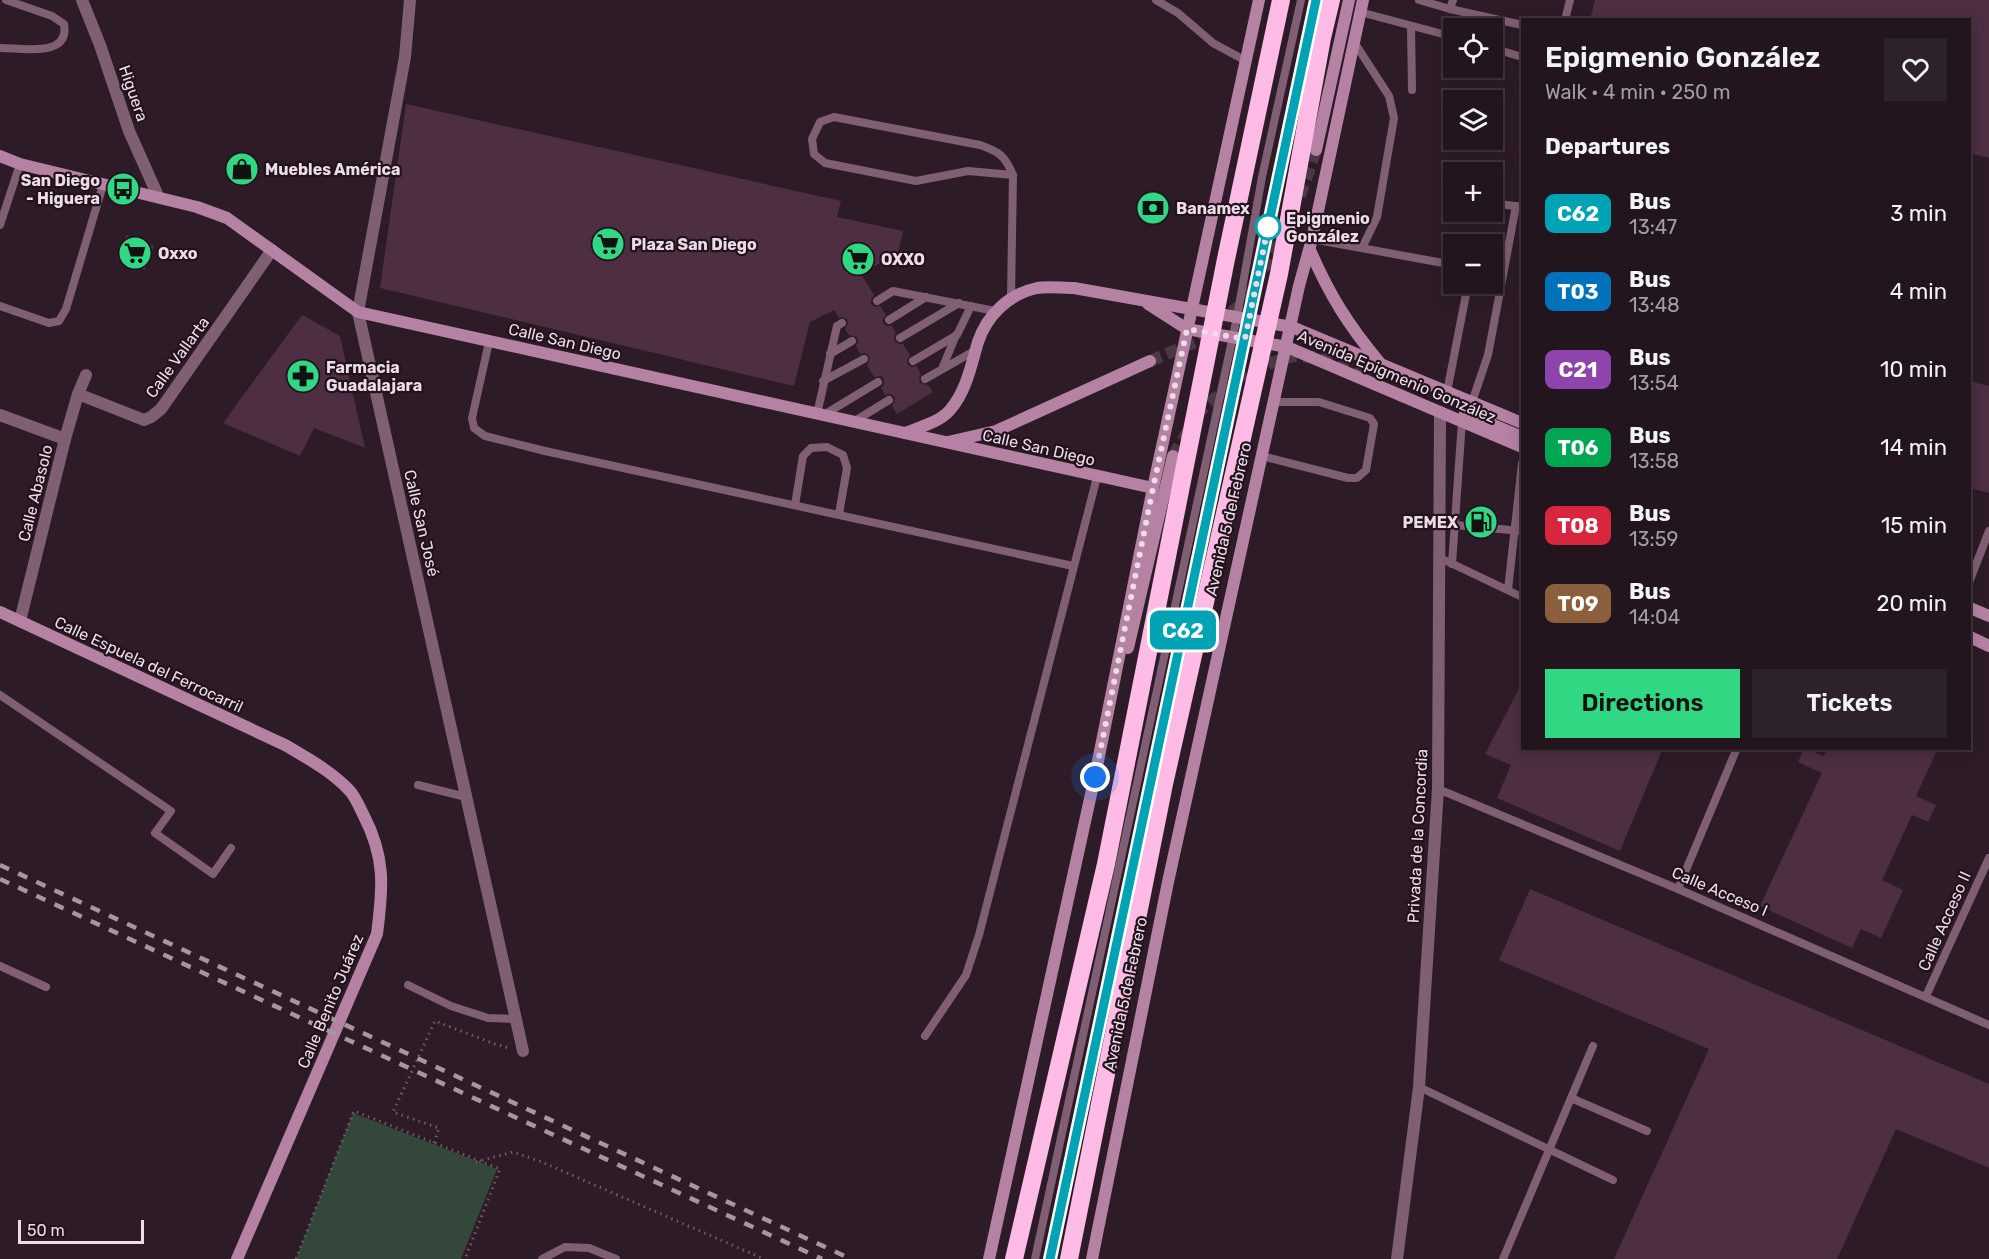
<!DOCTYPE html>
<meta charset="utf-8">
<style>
:root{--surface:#22151d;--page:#2e222a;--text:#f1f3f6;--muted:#a29fa4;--line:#3f343b;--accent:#30d883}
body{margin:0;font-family:Rubik,sans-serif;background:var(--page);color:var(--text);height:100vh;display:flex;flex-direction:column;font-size:22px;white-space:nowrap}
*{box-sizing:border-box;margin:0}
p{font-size:20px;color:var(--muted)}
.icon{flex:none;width:33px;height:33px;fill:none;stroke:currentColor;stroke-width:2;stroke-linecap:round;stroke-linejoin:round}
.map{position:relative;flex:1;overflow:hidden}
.panel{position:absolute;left:1521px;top:18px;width:450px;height:732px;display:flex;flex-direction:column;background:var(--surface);border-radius:0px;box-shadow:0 3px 15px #0003,0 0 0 2px var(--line)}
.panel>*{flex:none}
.badge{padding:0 12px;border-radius:9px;font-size:21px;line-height:39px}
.fabs{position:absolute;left:1443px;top:18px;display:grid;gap:12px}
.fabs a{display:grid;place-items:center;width:60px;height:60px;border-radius:0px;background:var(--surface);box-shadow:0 3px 15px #0003,0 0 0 2px var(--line);font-size:30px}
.scale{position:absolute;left:18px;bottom:15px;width:126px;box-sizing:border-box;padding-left:6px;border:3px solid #eadde5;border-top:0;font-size:16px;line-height:21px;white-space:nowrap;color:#eadde5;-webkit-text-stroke:4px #23121d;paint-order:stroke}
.you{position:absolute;width:30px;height:30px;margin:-15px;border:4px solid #fff;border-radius:50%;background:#1a73e8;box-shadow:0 0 0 9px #1a73e833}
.map>.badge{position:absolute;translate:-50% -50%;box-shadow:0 0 0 3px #fff}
h2{padding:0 24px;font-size:22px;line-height:54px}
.round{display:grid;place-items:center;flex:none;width:63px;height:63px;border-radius:0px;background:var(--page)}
.overview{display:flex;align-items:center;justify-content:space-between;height:102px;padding:0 24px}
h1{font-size:28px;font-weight:600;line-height:45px}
.cta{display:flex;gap:12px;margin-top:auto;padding:12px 24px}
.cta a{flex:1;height:69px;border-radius:0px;background:var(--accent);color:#111;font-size:24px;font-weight:600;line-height:69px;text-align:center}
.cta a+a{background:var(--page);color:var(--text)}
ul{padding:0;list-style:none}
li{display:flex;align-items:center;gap:18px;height:78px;padding:0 24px}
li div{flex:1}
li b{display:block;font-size:22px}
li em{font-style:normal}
li .badge{min-width:66px;font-weight:700;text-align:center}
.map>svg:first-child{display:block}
.green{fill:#33483a}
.building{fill:#4e2e43}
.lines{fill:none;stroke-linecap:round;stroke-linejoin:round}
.secondary-tunnel{stroke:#493944;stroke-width:12;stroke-dasharray:12 6;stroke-linecap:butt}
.path{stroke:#6d5d67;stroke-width:3;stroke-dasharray:1.5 4.5;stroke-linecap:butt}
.lane{stroke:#805f74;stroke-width:8}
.street{stroke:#805f74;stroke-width:12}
.secondary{stroke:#b682a4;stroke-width:12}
.highway{stroke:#fdbbe5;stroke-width:18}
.rail{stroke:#a5969f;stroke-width:4.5;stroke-dasharray:10 10;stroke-linecap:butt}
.line-casing{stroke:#fff;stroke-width:14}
.line{stroke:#00a3b4;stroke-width:9}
.walk{stroke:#eadde5;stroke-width:6;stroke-dasharray:0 10.8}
.stop-dot{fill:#fff;stroke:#00a3b4;stroke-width:3}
.labels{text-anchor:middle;stroke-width:4.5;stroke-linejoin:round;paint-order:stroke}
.street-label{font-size:16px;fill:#eadde5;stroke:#23121d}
.poi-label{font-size:16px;font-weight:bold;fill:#eadde5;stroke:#23121d;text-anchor:start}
.stop-label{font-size:16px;font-weight:bold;fill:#eadde5;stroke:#23121d;text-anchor:start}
</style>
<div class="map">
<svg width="1989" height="1259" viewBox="0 0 1989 1259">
<rect width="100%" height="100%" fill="#2d1c27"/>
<polygon class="green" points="353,1113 497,1169 461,1259 296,1259"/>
<g class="building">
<polygon points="1595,0 1989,0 1989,158 1970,153 1970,20 1590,20"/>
<polygon points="406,104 841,201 837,217 903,231 895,267 882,262 861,274 874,295 871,299 871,304 875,307 880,306 886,315 883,318 883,323 887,326 892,326 896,333 894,337 895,342 899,344 903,344 910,355 907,360 908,365 912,367 917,366 921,374 919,378 920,383 928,385 933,392 897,414 892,406 895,400 894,396 889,394 885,395 881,388 884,385 884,379 881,376 874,377 867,365 870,360 869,356 865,353 860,354 856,346 858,342 857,337 849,335 845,329 848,323 847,319 842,317 839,318 834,310 810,322 794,386 380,288"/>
<polygon points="126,235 154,246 145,270 117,259"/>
<polygon points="302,315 340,336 365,448 314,428 300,456 223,423"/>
<polygon points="1970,381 1989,386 1989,493 1970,488"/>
<polygon points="1522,683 1522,748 1663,748 1620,851 1497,798 1511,765 1485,754"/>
<polygon points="1804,748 1824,756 1828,748 1938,748 1916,796 1936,805 1928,822 1912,815 1882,880 1903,890 1881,938 1861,929 1852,948 1760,906 1822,773 1798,762"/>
<polygon points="1530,889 1989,1084 1989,1168 1896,1129 1837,1259 1614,1259 1709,1049 1499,960"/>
</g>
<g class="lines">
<g class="secondary-tunnel">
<polyline points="1300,196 1316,150"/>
<polyline points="1232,312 1243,303 1281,240"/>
<polyline points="1150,361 1200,340 1212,329"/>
<polyline points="1197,416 1201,410 1247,371 1292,356 1332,358 1370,374"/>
<polyline points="1173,456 1188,431"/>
</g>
<g class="path">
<polyline points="434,1143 439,1128 393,1112 435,1021 495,1044 509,1048"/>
<polyline points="476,1162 513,1152 542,1162 764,1259"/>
<polyline points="296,1259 354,1111 500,1169 465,1259"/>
</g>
<g class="lane">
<polyline points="1156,0 1178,13 1213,43 1246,61"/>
<polyline points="1419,0 1450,9"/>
<polyline points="1453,0 1450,9 1522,25"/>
<polyline points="1360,12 1454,37"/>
<polyline points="1565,20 1570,0"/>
<polyline points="1411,26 1412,90"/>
<polyline points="1354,42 1389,96 1394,118 1377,217 1362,248"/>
<path d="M0 48C23 48 70 58 64 24L52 16 6 0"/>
<polyline points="1492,48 1522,57"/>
<polyline points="1492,203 1522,207"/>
<polyline points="0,225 20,164"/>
<polyline points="1312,239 1454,265"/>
<path d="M1011 297 1013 175C1005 156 1000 152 980 145L834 117 820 122 812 139 814 154 825 163 916 181 968 171 1013 175"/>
<polyline points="877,301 893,291 995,311"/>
<polyline points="0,306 49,323 59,321 66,309 103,185"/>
<polyline points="889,320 926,297"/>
<polyline points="900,338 959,303"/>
<polyline points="489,342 472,418 474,428 485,436 545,451 1073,566"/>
<polyline points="830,354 852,341"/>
<polyline points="913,361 957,335 971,306"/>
<polyline points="942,369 956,335"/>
<polyline points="925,379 976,350"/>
<polyline points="823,381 864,359"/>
<polyline points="1447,392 1468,284"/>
<polyline points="1472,402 1488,355 1516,206"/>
<polyline points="817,414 837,326 842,323"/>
<polyline points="822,416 878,382"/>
<polyline points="853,422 889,400"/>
<polyline points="1262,456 1348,478 1357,478 1366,470 1374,424 1370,418 1319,402 1274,402"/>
<polyline points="795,505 803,456 811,448 827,447 843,455 847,468 839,514"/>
<polyline points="1455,525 1522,531"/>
<polyline points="1438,557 1522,597"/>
<polyline points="1452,564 1462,421"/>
<polyline points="1970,580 1989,531"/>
<polyline points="1508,590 1522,463"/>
<polyline points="0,695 171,811 155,833 213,874 231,848"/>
<polyline points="418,785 466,797"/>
<polyline points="1438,789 1678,889 1989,1025"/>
<polyline points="1678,889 1737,748"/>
<polyline points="0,966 46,987"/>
<polyline points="408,985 451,1006 488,1018 516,1019"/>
<polyline points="1926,996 1989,858"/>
<polyline points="925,1036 966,975 979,935 1097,477"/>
<polyline points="1419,1087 1613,1180"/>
<polyline points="1571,1098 1647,1131"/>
<polyline points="542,1259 565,1247 589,1248 616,1259"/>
<polyline points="1035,1259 1237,317 1262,177 1301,0"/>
<polyline points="1050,1259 1316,0"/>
<polyline points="1503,1259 1593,1046"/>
</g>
<g class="street">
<polyline points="82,0 100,45 129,131 158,196"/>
<polyline points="410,0 405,57 358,312 523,1051"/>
<polyline points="78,394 144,420 151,417 161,409 272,250"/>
<polyline points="0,415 65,439"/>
<polyline points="20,621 65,439 78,394 86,375"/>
<polyline points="1397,1259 1419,1087 1438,789 1440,412"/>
</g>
<g class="secondary">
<polyline points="1316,150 1349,0"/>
<polyline points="0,156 20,164 197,207 227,218 358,312 1153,488"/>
<path d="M1310 250C1329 294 1348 325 1380 363"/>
<polyline points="1148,304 1187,329 1287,347 1522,447"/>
<polyline points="1465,413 1522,437"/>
<path d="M905 433C920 427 940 422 950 410 967 390 971 365 978 342 987 315 1009 294 1037 288 1048 286 1062 288 1074 288L1292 327 1522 423"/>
<polyline points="948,442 996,431 1150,361"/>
<polyline points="1970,608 1989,616"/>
<path d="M0 612 285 745C307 758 331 771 349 790 355 796 359 806 363 814 386 858 383 887 377 934L237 1259"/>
<polyline points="1970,637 1989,646"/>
<polyline points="1128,648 1173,456"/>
<polyline points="989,1259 1095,776 1153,488 1259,0"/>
<polyline points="1092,1259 1168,882 1299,286 1312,239 1363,0"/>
</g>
<g class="highway">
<polyline points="1014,1259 1106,864 1226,259 1281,0"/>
<polyline points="1069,1259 1164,784 1279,274 1322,38 1331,0"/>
</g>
<g class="rail">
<polyline points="0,865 851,1259"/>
<polyline points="0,879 822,1259"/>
</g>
</g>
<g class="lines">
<g class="line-casing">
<polyline id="line" points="1050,1259 1316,0"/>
</g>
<use href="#line" class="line"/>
<polyline class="walk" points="1095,777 1153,488 1187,329 1245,339 1268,227"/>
</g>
<defs>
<g id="shop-disc" transform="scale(1.725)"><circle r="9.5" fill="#30d883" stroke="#23121d"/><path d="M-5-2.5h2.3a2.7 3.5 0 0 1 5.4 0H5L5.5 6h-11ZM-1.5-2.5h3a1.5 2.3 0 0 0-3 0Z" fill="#111"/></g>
<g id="bus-disc" transform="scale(1.725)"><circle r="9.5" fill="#30d883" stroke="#23121d"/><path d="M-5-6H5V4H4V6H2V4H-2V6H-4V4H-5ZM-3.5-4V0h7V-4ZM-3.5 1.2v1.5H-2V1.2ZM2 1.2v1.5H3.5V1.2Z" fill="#111"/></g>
<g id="bank-disc" transform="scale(1.725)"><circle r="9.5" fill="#30d883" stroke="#23121d"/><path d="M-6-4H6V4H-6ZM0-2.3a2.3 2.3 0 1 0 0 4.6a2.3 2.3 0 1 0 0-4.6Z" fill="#111"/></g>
<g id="supermarket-disc" transform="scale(1.725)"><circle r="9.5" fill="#30d883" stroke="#23121d"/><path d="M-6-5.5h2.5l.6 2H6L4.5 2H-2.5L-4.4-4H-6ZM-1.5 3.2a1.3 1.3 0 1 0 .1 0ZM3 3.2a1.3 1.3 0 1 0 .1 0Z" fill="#111"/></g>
<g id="pharmacy-disc" transform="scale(1.725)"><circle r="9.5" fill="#30d883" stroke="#23121d"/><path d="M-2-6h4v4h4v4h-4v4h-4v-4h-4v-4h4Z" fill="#111"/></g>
<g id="fuel-disc" transform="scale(1.725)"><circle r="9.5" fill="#30d883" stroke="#23121d"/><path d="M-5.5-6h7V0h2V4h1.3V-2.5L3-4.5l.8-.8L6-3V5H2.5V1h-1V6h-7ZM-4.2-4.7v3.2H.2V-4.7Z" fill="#111"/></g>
</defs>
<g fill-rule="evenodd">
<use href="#shop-disc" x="242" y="169"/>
<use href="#bus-disc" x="123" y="189"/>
<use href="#bank-disc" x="1153" y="208"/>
<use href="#supermarket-disc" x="608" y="244"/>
<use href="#supermarket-disc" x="135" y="253"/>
<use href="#supermarket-disc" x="858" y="259"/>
<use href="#pharmacy-disc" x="303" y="376"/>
<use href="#fuel-disc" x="1481" y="522"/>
</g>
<circle class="stop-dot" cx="1268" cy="227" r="12"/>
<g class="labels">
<g class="street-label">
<text transform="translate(134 93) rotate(71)" y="6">Higuera</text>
<text transform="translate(565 341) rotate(13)" y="6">Calle San Diego</text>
<text transform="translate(177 357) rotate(-54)" y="6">Calle Vallarta</text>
<text transform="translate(1397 376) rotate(23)" y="6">Avenida Epigmenio González</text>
<text transform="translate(1039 447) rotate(13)" y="6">Calle San Diego</text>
<text transform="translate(35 493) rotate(-76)" y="6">Calle Abasolo</text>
<text transform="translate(1228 519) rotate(-77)" y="6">Avenida 5 de Febrero</text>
<text transform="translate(422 523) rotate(77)" y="6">Calle San José</text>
<text transform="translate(149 664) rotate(25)" y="6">Calle Espuela del Ferrocarril</text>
<text transform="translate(1417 836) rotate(-87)" y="6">Privada de la Concordia</text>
<text transform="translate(1720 891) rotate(23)" y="6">Calle Acceso I</text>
<text transform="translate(1944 921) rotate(-66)" y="6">Calle Acceso II</text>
<text transform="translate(1125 994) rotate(-78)" y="6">Avenida 5 de Febrero</text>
<text transform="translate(330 1001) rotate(-67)" y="6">Calle Benito Juárez</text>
</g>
<g class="poi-label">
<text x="265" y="175">Muebles América</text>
<text x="100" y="186" text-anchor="end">San Diego<tspan x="100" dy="18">- Higuera</tspan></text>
<text x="1176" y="214">Banamex</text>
<text x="631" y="250">Plaza San Diego</text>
<text x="158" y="259">Oxxo</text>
<text x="881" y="265">OXXO</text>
<text x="326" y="373">Farmacia<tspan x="326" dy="18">Guadalajara</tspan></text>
<text x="1458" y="528" text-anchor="end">PEMEX</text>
</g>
<g class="stop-label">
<text x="1286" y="224">Epigmenio<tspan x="1286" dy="18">González</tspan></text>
</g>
</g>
</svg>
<div class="fabs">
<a><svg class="icon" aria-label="locate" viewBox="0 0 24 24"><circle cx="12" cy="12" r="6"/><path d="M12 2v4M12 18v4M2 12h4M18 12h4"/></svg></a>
<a><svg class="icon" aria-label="layers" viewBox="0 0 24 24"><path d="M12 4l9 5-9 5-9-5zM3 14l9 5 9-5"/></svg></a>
<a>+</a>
<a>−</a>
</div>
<div class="scale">50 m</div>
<div class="you" style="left:1095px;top:777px"></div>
<b class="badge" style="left:1183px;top:630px;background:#00a3b4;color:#fff">C62</b>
<section class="panel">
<div class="overview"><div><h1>Epigmenio González</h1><p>Walk · 4 min · 250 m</p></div><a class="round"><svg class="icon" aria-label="heart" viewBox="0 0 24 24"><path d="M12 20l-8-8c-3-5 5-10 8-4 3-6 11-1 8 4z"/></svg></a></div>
<h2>Departures</h2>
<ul>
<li><span class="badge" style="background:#00a3b4;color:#fff">C62</span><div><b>Bus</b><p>13:47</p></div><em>3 min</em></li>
<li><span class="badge" style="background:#0072bc;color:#fff">T03</span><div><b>Bus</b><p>13:48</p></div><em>4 min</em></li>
<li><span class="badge" style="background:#8e44ad;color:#fff">C21</span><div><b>Bus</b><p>13:54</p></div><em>10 min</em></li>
<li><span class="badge" style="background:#00a651;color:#fff">T06</span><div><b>Bus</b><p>13:58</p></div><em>14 min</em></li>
<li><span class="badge" style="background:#d7263d;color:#fff">T08</span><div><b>Bus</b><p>13:59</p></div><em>15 min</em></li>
<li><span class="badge" style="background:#8b5e3c;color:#fff">T09</span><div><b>Bus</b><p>14:04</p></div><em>20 min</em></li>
</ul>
<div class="cta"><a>Directions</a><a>Tickets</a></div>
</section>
</div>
